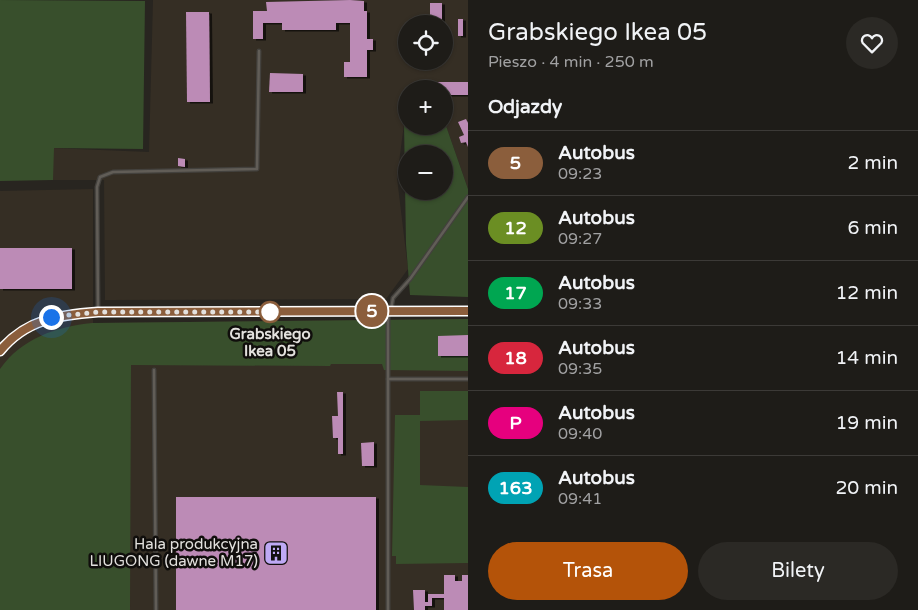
<!DOCTYPE html>
<html lang="pl">
<meta charset="utf-8">
<style>
:root{--surface:#1e1c18;--page:#2b2925;--text:#f1f3f6;--muted:#a1a1a2;--line:#3c3a37;--accent:#b45309}
body{margin:0;font-family:"Varela Round",sans-serif;background:var(--page);color:var(--text);height:100vh;display:flex;flex-direction:column;font-size:19px;white-space:nowrap}
*{box-sizing:border-box;margin:0}
p{font-size:16px;color:var(--muted)}
.icon{flex:none;width:28px;height:28px;fill:none;stroke:currentColor;stroke-width:2;stroke-linecap:round;stroke-linejoin:round}
.map{position:relative;flex:1;overflow:hidden}
.panel{display:flex;flex-direction:column;background:var(--surface);width:450px}
.panel>*{flex:none}
.badge{padding:0 10px;border-radius:16px;font-size:18px;line-height:32px}
.buttons{position:absolute;left:398px;top:15px;display:grid;gap:10px}
.buttons a{display:grid;place-items:center;width:55px;height:55px;border-radius:50%;background:var(--surface);box-shadow:0 1px 4px #0004,0 0 0 1px var(--line);font-size:25px}
.you{position:absolute;width:25px;height:25px;margin:-12px;border:4px solid #fff;border-radius:50%;background:#1a73e8;box-shadow:0 0 0 8px #1a73e833}
.map>.badge{position:absolute;translate:-50% -50%;box-shadow:0 0 0 2px #fff}
h2{padding:0 20px;font-size:19px;line-height:45px}
.round{display:grid;place-items:center;flex:none;width:52px;height:52px;border-radius:26px;background:var(--page)}
.overview{display:flex;align-items:center;justify-content:space-between;height:85px;padding:0 20px}
h1{font-size:24px;font-weight:600;line-height:38px}
.primary-button{display:flex;gap:10px;margin-top:auto;padding:10px 20px}
.primary-button a{flex:1;height:58px;border-radius:30px;background:var(--accent);color:#fff;font-size:20px;font-weight:600;line-height:58px;text-align:center}
.primary-button a+a{background:var(--page);color:var(--text)}
ul{padding:0;list-style:none}
li{display:flex;align-items:center;gap:15px;height:65px;padding:0 20px;border-top:1px solid var(--line)}
li div{flex:1}
li b{display:block;font-size:19px}
li em{font-style:normal}
li .badge{min-width:55px;font-weight:700;text-align:center}
main{display:flex;flex:1;min-height:0}
.map>svg:first-child{display:block}
.built{fill:#352e24;fill-rule:evenodd}
.green{fill:#384f2c;fill-rule:evenodd}
.building{fill:#bc8bb6;filter:url(#shadow)}
.lines{fill:none;stroke-linecap:round;stroke-linejoin:round}
.service-casing{stroke:#43413d;stroke-width:5}
.tertiary-casing{stroke:#43413d;stroke-width:9}
.service{stroke:#615d57;stroke-width:2.5}
.tertiary{stroke:#615d57;stroke-width:7}
.line-casing{stroke:#fff;stroke-width:11}
.line{stroke:#8b5e3c;stroke-width:8}
.walk{stroke:#e3e1de;stroke-width:5;stroke-dasharray:0 9}
.stop-dot{fill:#fff;stroke:#8b5e3c;stroke-width:2.5}
.labels{text-anchor:middle;stroke-width:5;stroke-linejoin:round;paint-order:stroke}
.stop-label{font-size:15px;font-weight:bold;fill:#e3e1de;stroke:#100e0c}
.poi-label{font-size:15px;fill:#e3e1de;stroke:#100e0c;text-anchor:end}
</style>
<main>
<div class="map">
<svg width="468" height="610" viewBox="0 0 468 610">
<defs>
<filter id="shadow"><feDropShadow dx="3" dy="1.5" stdDeviation="0" flood-color="#0009"/></filter>
</defs>
<rect width="100%" height="100%" fill="#282520"/>
<g class="built">
<path d="M153 0H468V189L444 120V89H406V123L404 124 397 178 408 269 386 299 105 300 104 180H53V148L149 152ZM406 24H444V61H406Z"/>
<polygon points="93,189 93,323 468,319 468,610 0,610 0,191"/>
</g>
<g class="green">
<polygon points="0,0 145,1 143,149 54,148 53,180 0,181"/>
<path d="M444 120 468 189V297L410 295 406 244 404 123H406V126H444ZM406 154H444V191H406Z"/>
<path d="M468 319V371L384 370 382 364H331L330 366 131 365 130 610H0V369C22 338 56 327 92 323Z"/>
<polygon points="420,391 468,391 468,420 420,421 420,485 468,487 468,563 396,564 396,556 392,556 395,415 420,415"/>
</g>
<g class="building">
<polygon points="350,0 364,1 364,11 367,11 367,39 373,39 373,50 367,50 367,77 344,77 344,62 350,62 350,23 336,23 336,30 282,30 282,23 263,23 263,39 253,39 253,11 267,11 266,2"/>
<rect x="430" y="3" width="12" height="21"/>
<polygon points="186,12 209,12 210,102 187,102"/>
<rect x="458" y="19" width="5" height="17"/>
<polygon points="270,73 303,74 303,92 269,92"/>
<polygon points="428,82 468,82 468,95 444,95 444,89 428,89"/>
<polygon points="466,119 468,123 468,147 466,142 461,143 459,137 464,135 458,122"/>
<polygon points="178,158 185,159 185,167 178,166"/>
<rect x="0" y="248" width="72" height="41"/>
<polygon points="468,335 468,356 438,356 438,336"/>
<polygon points="337,392 343,392 343,454 338,454 338,438 333,438 332,416 338,416"/>
<polygon points="374,442 374,466 362,466 361,443"/>
<rect x="176" y="497" width="200" height="113"/>
<polygon points="444,575 455,575 455,581 462,581 462,575 468,575 468,610 444,610 444,598 432,598 432,606 425,606 425,610 414,610 413,590 425,590 425,602 428,602 428,594 444,594"/>
</g>
<g class="lines">
<g class="service-casing">
<g id="service">
<polyline points="391,309 393,298 410,279 468,197"/>
<polyline points="98,310 97,187 100,177 113,172 257,169 259,51"/>
<polyline points="388,313 388,610"/>
<polyline points="154,370 156,610"/>
<polyline points="388,379 468,379"/>
</g>
</g>
<g class="tertiary-casing">
<path id="tertiary" d="M0 351C26 320 59 315 98 312L468 311"/>
</g>
<use href="#service" class="service"/>
<use href="#tertiary" class="tertiary"/>
</g>
<g class="lines">
<g class="line-casing">
<path id="line" d="M0 351C26 319 59 315 98 312L468 311"/>
</g>
<use href="#line" class="line"/>
<polyline class="walk" points="51,317 98,312 270,312"/>
</g>
<defs>
<g id="building-square" transform="scale(1.25)"><rect x="-9" y="-9" width="18" height="18" rx="4" fill="#bea9f5" stroke="#100e0c"/><path d="M-4-6H4V6H1V3H-1V6H-4ZM-2.5-4.3h1.7v1.8h-1.7ZM.8-4.3h1.7v1.8H.8ZM-2.5-1h1.7V.8h-1.7ZM.8-1h1.7V.8H.8Z" fill="#111"/></g>
</defs>
<g fill-rule="evenodd">
<use href="#building-square" x="276" y="553"/>
</g>
<circle class="stop-dot" cx="270" cy="312" r="10"/>
<g class="labels">
<g class="stop-label">
<text x="270" y="339">Grabskiego<tspan x="270" dy="17">Ikea 05</tspan></text>
</g>
<g class="poi-label">
<text x="258" y="549">Hala produkcyjna<tspan x="258" dy="17">LIUGONG (dawne M17)</tspan></text>
</g>
</g>
</svg>
<div class="buttons">
<a><svg class="icon" aria-label="locate" viewBox="0 0 24 24"><circle cx="12" cy="12" r="6"/><path d="M12 2v4M12 18v4M2 12h4M18 12h4"/></svg></a>
<a>+</a>
<a>−</a>
</div>
<div class="you" style="left:51px;top:317px"></div>
<b class="badge" style="left:372px;top:311px;background:#8b5e3c;color:#fff">5</b>
</div>
<section class="panel">
<div class="overview"><div><h1>Grabskiego Ikea 05</h1><p>Pieszo · 4 min · 250 m</p></div><a class="round"><svg class="icon" aria-label="heart" viewBox="0 0 24 24"><path d="M12 20l-8-8c-3-5 5-10 8-4 3-6 11-1 8 4z"/></svg></a></div>
<h2>Odjazdy</h2>
<ul>
<li><span class="badge" style="background:#8b5e3c;color:#fff">5</span><div><b>Autobus</b><p>09:23</p></div><em>2 min</em></li>
<li><span class="badge" style="background:#6b8e23;color:#fff">12</span><div><b>Autobus</b><p>09:27</p></div><em>6 min</em></li>
<li><span class="badge" style="background:#00a651;color:#fff">17</span><div><b>Autobus</b><p>09:33</p></div><em>12 min</em></li>
<li><span class="badge" style="background:#d7263d;color:#fff">18</span><div><b>Autobus</b><p>09:35</p></div><em>14 min</em></li>
<li><span class="badge" style="background:#e6007e;color:#fff">P</span><div><b>Autobus</b><p>09:40</p></div><em>19 min</em></li>
<li><span class="badge" style="background:#00a3b4;color:#fff">163</span><div><b>Autobus</b><p>09:41</p></div><em>20 min</em></li>
</ul>
<div class="primary-button"><a>Trasa</a><a>Bilety</a></div>
</section>
</main>
